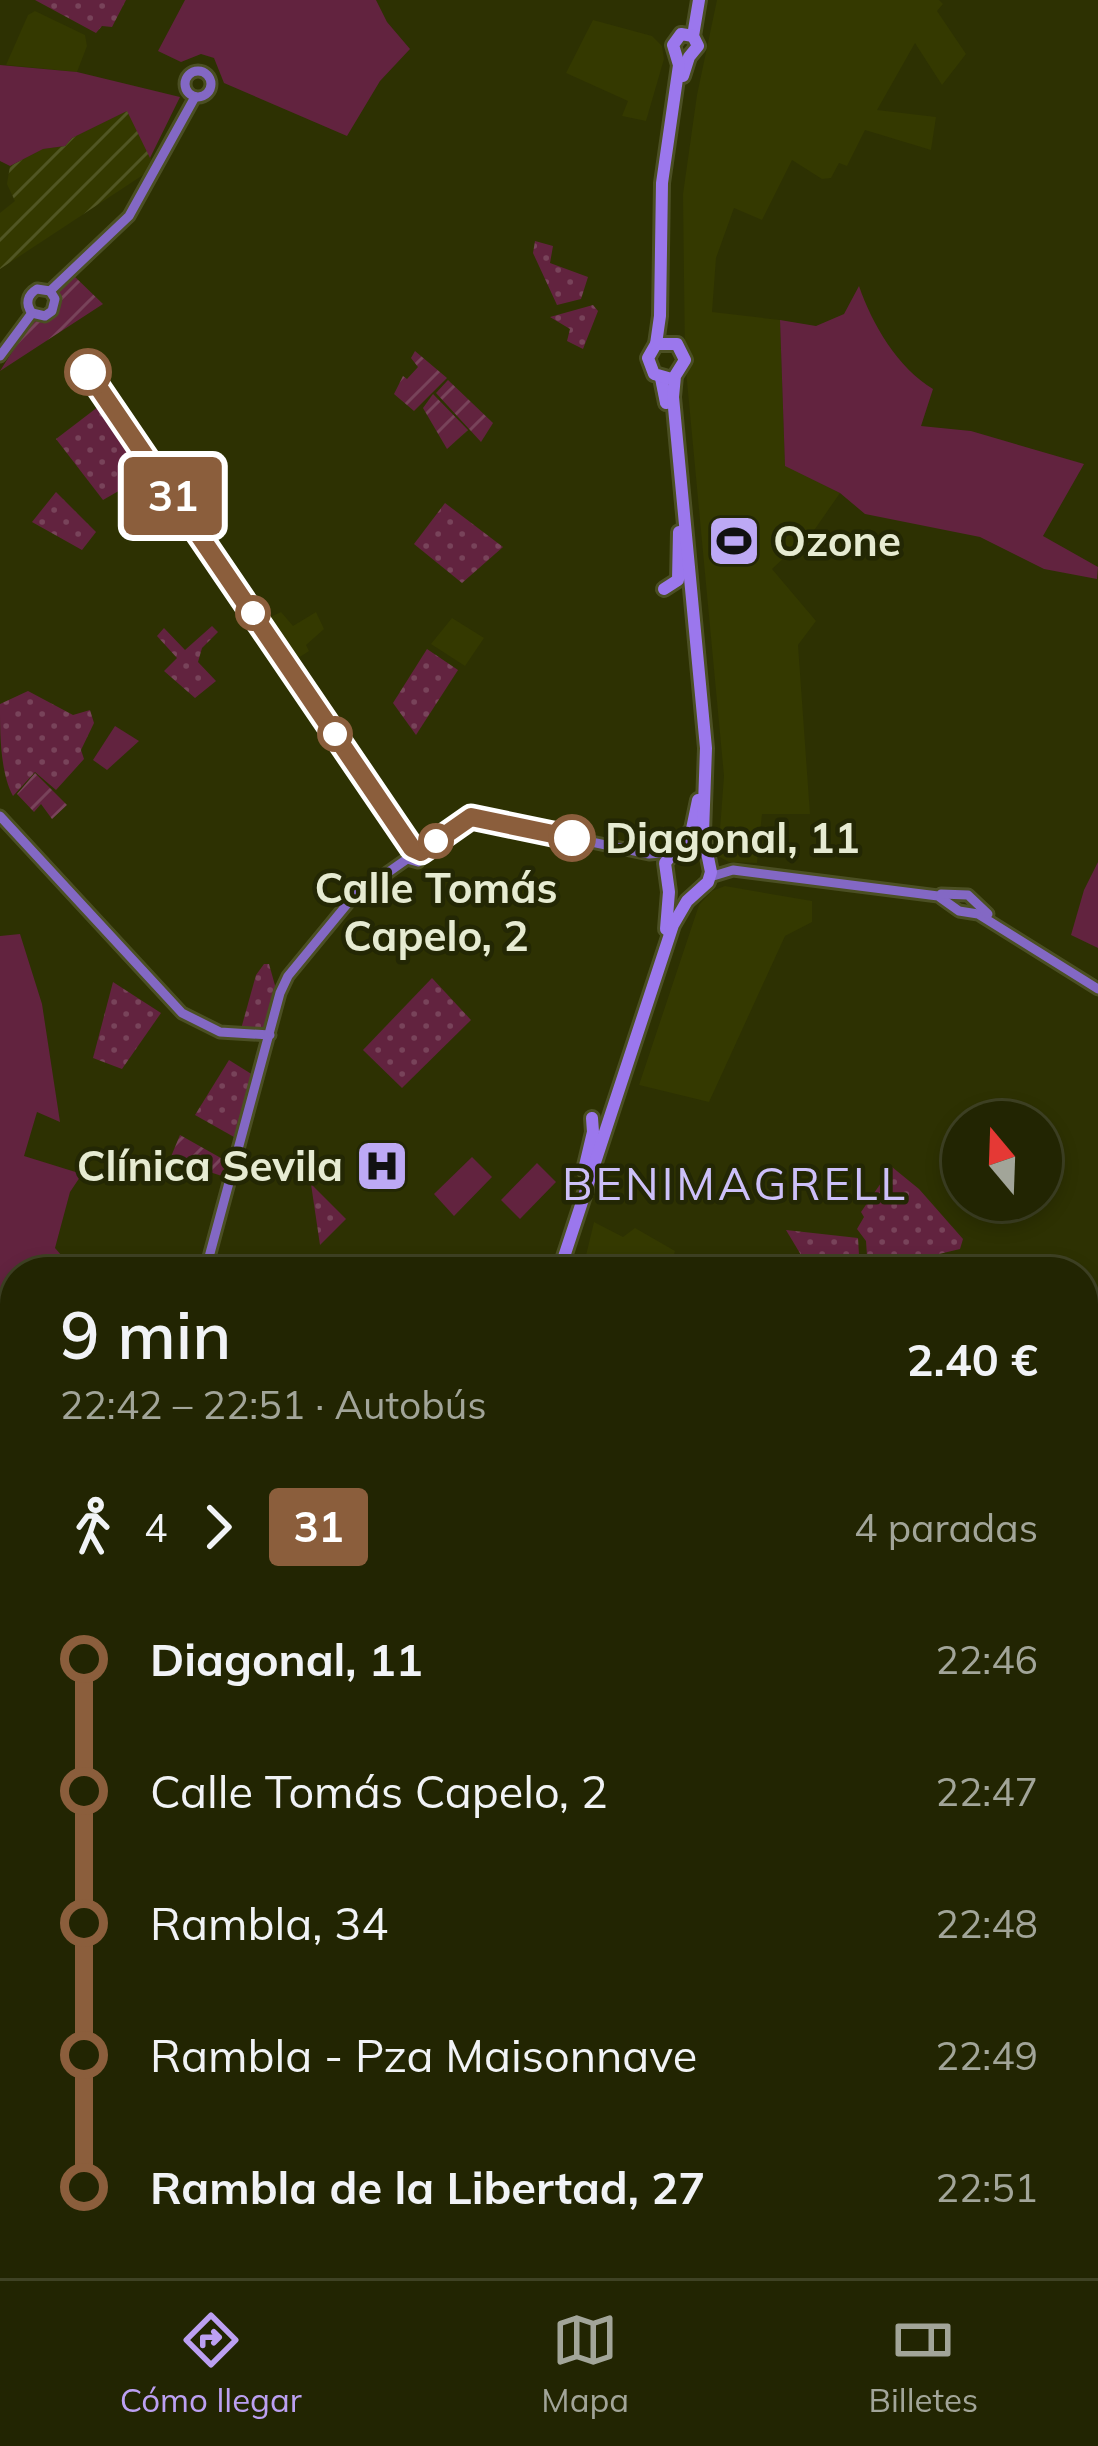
<!DOCTYPE html>
<html lang="es">
<meta charset="utf-8">
<style>
:root{--surface:#222502;--page:#2a2d0c;--text:#f1f3f6;--muted:#a2a599;--line:#3f4224;--accent:#bca0f2}
body{margin:0;font-family:Mulish,sans-serif;background:var(--page);color:var(--text);height:100vh;display:flex;flex-direction:column;font-size:45px;white-space:nowrap}
*{box-sizing:border-box;margin:0}
p{font-size:39px;color:var(--muted)}
.icon{flex:none;width:66px;height:66px;fill:none;stroke:currentColor;stroke-width:2;stroke-linecap:round;stroke-linejoin:round}
.map{position:relative;flex:1;overflow:hidden}
.side{position:absolute;left:0px;top:1257px;width:1098px;height:1023px;display:flex;flex-direction:column;background:var(--surface);border-radius:48px 48px 0 0;box-shadow:0 6px 18px #0003,0 0 0 3px var(--line)}
.side>*{flex:none}
.badge{padding:0 24px;border-radius:9px;font-size:42px;line-height:78px}
.needle{width:78px;rotate:341deg}
.tools{position:absolute;left:942px;top:1101px;display:grid;gap:24px}
.tools a{display:grid;place-items:center;width:120px;height:120px;border-radius:50%;background:var(--surface);box-shadow:0 6px 18px #0003,0 0 0 3px var(--line);font-size:60px}
.map>.badge{position:absolute;translate:-50% -50%;box-shadow:0 0 0 6px #fff}
.legs{display:flex;align-items:center;gap:18px;height:132px;padding:0 60px;font-size:39px}
.legs p{margin-inline-start:auto}
.headline{display:flex;align-items:center;justify-content:space-between;height:204px;padding:0 60px}
h1{font-size:66px;font-weight:600;line-height:90px}
ul{padding:0 60px;list-style:none}
li{display:flex;align-items:center;gap:42px;height:132px;font-size:45px}
li i{display:grid;place-items:center;width:18px;height:100%;margin:0 15px;background:currentColor}
li i::after{content:'';width:30px;height:30px;margin:-15px;border:9px solid;border-radius:50%;background:var(--surface)}
li p{margin-inline-start:auto}
li:first-child i{background:linear-gradient(#0000 50%,currentColor 0)}
li:last-child i{background:linear-gradient(currentColor 50%,#0000 0)}
.tabs{display:flex;justify-content:space-around;align-items:center;height:168px;border-top:3px solid var(--line);background:var(--surface);font-size:33px;color:var(--muted)}
.tabs a{display:grid;justify-items:center;gap:6px}
.tabs .on{color:var(--accent)}
.map>svg:first-child{display:block}
.built{fill:#343900}
.industrial{fill:url(#industrial-furrows)}
.grass{fill:#62233f}
.park{fill:url(#park-dots)}
.garden{fill:url(#garden-furrows)}
.lines{fill:none;stroke-linecap:round;stroke-linejoin:round}
.secondary-casing{stroke:#4b4f23;stroke-width:15}
.primary-casing{stroke:#4b4f23;stroke-width:18}
.secondary{stroke:#8368c4;stroke-width:9}
.primary{stroke:#9b77ed;stroke-width:12}
.line-1-casing{stroke:#fff;stroke-width:27}
.line-1{stroke:#8b5e3c;stroke-width:18}
.stop-1-dot{fill:#fff;stroke:#8b5e3c;stroke-width:6}
.labels{text-anchor:middle;stroke-width:9;stroke-linejoin:round;paint-order:stroke}
.poi-label{font-size:42px;font-weight:bold;fill:#e6ebd2;stroke:#232704;text-anchor:start}
.stop-label{font-size:42px;font-weight:bold;fill:#e6ebd2;stroke:#232704;text-anchor:start}
.neighbourhood-label{font-size:45px;letter-spacing:3px;fill:#cdc0f9;stroke:#232704}
</style>
<div class="map">
<svg width="1098" height="2278" viewBox="0 0 1098 2278">
<defs>
<pattern id="industrial-furrows" width="10" height="10" patternUnits="userSpaceOnUse" patternTransform="scale(3)"><rect width="10" height="10" fill="#343900"/><path d="M-1 1l2-2M0 10L10 0M9 11l2-2" fill="none" stroke="#515624"/></pattern>
<pattern id="park-dots" width="8" height="8" patternUnits="userSpaceOnUse" patternTransform="scale(3)"><rect width="8" height="8" fill="#62233f"/><path d="M2 2h.1M6 6h.1" fill="none" stroke="#78435a" stroke-width="1.8" stroke-linecap="round"/></pattern>
<pattern id="garden-furrows" width="10" height="10" patternUnits="userSpaceOnUse" patternTransform="scale(3)"><rect width="10" height="10" fill="#62233f"/><path d="M-1 1l2-2M0 10L10 0M9 11l2-2" fill="none" stroke="#78435a"/></pattern>
</defs>
<rect width="100%" height="100%" fill="#2d3102"/>
<g class="built">
<polygon points="717,0 939,0 943,4 937,11 966,54 942,85 915,43 877,110 936,117 931,150 865,130 847,166 839,163 831,178 822,179 792,160 762,220 734,208 716,258 712,312 780,320 785,465 840,493 815,529 772,569 816,621 798,645 810,814 762,814 757,863 729,862 718,856 724,776 685,360 683,194 697,95"/>
<polygon points="35,11 85,35 87,46 77,72 6,65 28,15"/>
<polygon points="593,20 652,36 662,46 664,59 646,121 622,116 628,101 566,73"/>
<polygon points="281,612 293,626 316,612 324,629 306,645 309,651 292,662 264,620"/>
<polygon points="452,618 484,638 465,666 431,644"/>
<polygon points="725,886 812,901 812,922 785,936 709,1102 639,1085 699,905 712,891"/>
<polygon points="594,1222 623,1237 635,1228 675,1251 669,1272 582,1272"/>
</g>
<polygon class="industrial" points="128,110 155,167 0,269 0,213 15,201 7,184 10,166 43,149 65,146 72,138"/>
<g class="grass">
<polygon points="185,0 376,0 387,22 410,49 380,81 347,136 224,83 214,58 201,54 181,62 158,51"/>
<polygon points="0,65 77,72 180,97 150,158 127,111 72,138 65,146 43,149 10,166 0,161"/>
<path d="M859 286C872 324 898 368 933 389L921 426 971 431 1084 464 1043 536 1098 567 1097 579 1044 569 980 537 865 514 840 493 785 466 780 320 816 326 844 314Z"/>
<polygon points="115,726 139,741 107,770 93,760"/>
<polygon points="1098,862 1098,948 1071,935 1084,890"/>
<polygon points="20,934 42,1004 60,1122 37,1112 24,1156 82,1174 70,1192 55,1248 76,1272 15,1272 15,1494 0,1487 0,936"/>
<polygon points="472,1157 492,1177 454,1216 434,1194"/>
<polygon points="537,1163 556,1182 520,1219 501,1200"/>
<polygon points="15,1974 15,2265 126,2265 77,2278 0,2278 0,1987"/>
<polygon points="670,2265 873,2265 866,2278 667,2278"/>
</g>
<g class="park">
<polygon points="35,0 126,0 112,27 102,26 96,33"/>
<polygon points="535,241 553,246 550,263 588,277 581,299 557,305 533,253"/>
<polygon points="593,305 598,311 583,349 567,341 570,329 550,317"/>
<polygon points="107,400 155,470 103,500 56,439"/>
<polygon points="56,492 96,532 82,550 32,522"/>
<polygon points="445,503 503,547 462,583 414,544"/>
<polygon points="212,626 218,632 202,648 198,662 216,681 195,698 164,671 177,658 157,636 164,628 185,650"/>
<polygon points="427,649 458,670 416,735 393,703"/>
<path d="M28 691 73 715 90 710 94 723 81 750 84 759 56 790 35 772 13 796C0 772 0 733 0 704Z"/>
<polygon points="264,964 269,964 276,989 266,1027 241,1029 256,975"/>
<polygon points="432,978 471,1020 402,1088 363,1050"/>
<polygon points="113,982 161,1013 122,1069 93,1058"/>
<polygon points="229,1060 253,1075 234,1137 195,1115"/>
<polygon points="892,1167 919,1189 963,1239 960,1249 868,1271 866,1241 857,1229 864,1217 861,1212"/>
<polygon points="311,1184 346,1219 320,1245"/>
<polygon points="786,1230 858,1238 860,1272 810,1270"/>
</g>
<g class="garden">
<polygon points="74,276 103,304 0,371 33,319 52,319 57,291"/>
<polygon points="415,351 447,378 414,411 394,394 403,376 407,379 418,367 411,358"/>
<polygon points="448,380 493,423 481,442 436,393"/>
<polygon points="433,394 468,430 447,449 423,408"/>
<polygon points="35,773 67,805 52,819 41,804 34,812 17,794"/>
<polygon points="180,1135 228,1162 225,1177 170,1159"/>
</g>
<g class="lines">
<g class="secondary-casing">
<g id="secondary">
<circle cx="198" cy="84" r="13"/>
<polyline points="50,291 129,216 195,97"/>
<polyline points="32,313 45,316 52,311 55,299 50,291"/>
<path d="M32 313C25 304 27 295 37 289L50 291"/>
<polyline points="0,356 32,313"/>
<polyline points="0,816 182,1013 220,1032 270,1035"/>
<polyline points="407,859 418,862 421,852 471,817 649,854 672,852"/>
<polyline points="710,877 733,870 938,896 959,911 978,914 1098,989"/>
<polyline points="941,894 968,895 988,914"/>
<polyline points="205,1272 280,993 288,976 353,897 407,859"/>
<polyline points="1083,1804 1098,1805"/>
<polyline points="1083,1816 1098,1823"/>
<polyline points="1083,1825 1098,1831"/>
<polyline points="1083,1838 1098,1836"/>
</g>
</g>
<g class="primary-casing">
<g id="primary">
<polyline points="683,76 689,57 698,46 693,36 699,0"/>
<polyline points="661,378 666,403"/>
<polyline points="668,378 654,374 648,358 656,344 660,316 662,183 679,65 673,45 681,34 693,36"/>
<polyline points="664,589 678,580 679,532"/>
<polyline points="666,929 669,892 665,863 692,829 698,800"/>
<polyline points="584,1170 593,1132 592,1118"/>
<polyline points="559,1272 673,925 687,901 708,882 711,872 703,833 706,748 673,397 675,376 685,360 677,344 656,344"/>
<polyline points="0,1507 15,1514"/>
<polyline points="0,1892 15,1868"/>
</g>
</g>
<use href="#secondary" class="secondary"/>
<use href="#primary" class="primary"/>
</g>
<g class="lines">
<g class="line-1-casing">
<polyline id="line-1" points="88,372 412,848 421,852 471,817 572,838"/>
</g>
<use href="#line-1" class="line-1"/>
</g>
<defs>
<g id="stadium-square" transform="scale(2.7)"><rect x="-9" y="-9" width="18" height="18" rx="4" fill="#bda9f5" stroke="#232704"/><path d="M0-5a6.5 5 0 1 0 0 10a6.5 5 0 1 0 0-10ZM-3.5-1.8h7v3.6h-7Z" fill="#111"/></g>
<g id="hospital-square" transform="scale(2.7)"><rect x="-9" y="-9" width="18" height="18" rx="4" fill="#bda9f5" stroke="#232704"/><path d="M-5-5h3v3.5h4V-5h3V5h-3V1.5h-4V5h-3Z" fill="#111"/></g>
</defs>
<g fill-rule="evenodd">
<use href="#stadium-square" x="734" y="541"/>
<use href="#hospital-square" x="382" y="1166"/>
</g>
<g class="stop-1-dot">
<circle cx="88" cy="372" r="21"/>
<circle cx="253" cy="613" r="15"/>
<circle cx="335" cy="734" r="15"/>
<circle cx="572" cy="838" r="21"/>
<circle cx="436" cy="841" r="15"/>
</g>
<g class="labels">
<g class="poi-label">
<text x="773" y="556">Ozone</text>
<text x="343" y="1181" text-anchor="end">Clínica Sevila</text>
</g>
<g class="stop-label">
<text x="605" y="853">Diagonal, 11</text>
<text x="436" y="903" text-anchor="middle">Calle Tomás<tspan x="436" dy="48">Capelo, 2</tspan></text>
</g>
<g class="neighbourhood-label">
<text x="735" y="1200">BENIMAGRELL</text>
</g>
</g>
</svg>
<div class="tools">
<a><svg class="needle" viewBox="-14 -14 28 28"><path d="M0-13l5 13h-10z" fill="#e53935"/><path d="M0 13l5-13h-10z" fill="#a2a599"/></svg></a>
</div>
<b class="badge" style="left:173px;top:496px;background:#8b5e3c;color:#fff">31</b>
<section class="side">
<div class="headline"><div><h1>9 min</h1><p>22:42 – 22:51 · Autobús</p></div><b>2.40 €</b></div>
<div class="legs"><svg class="icon" aria-label="walk" viewBox="0 0 24 24"><circle cx="13" cy="4" r="2"/><path d="M13 8l-2 6 4 7M11 14l-3 7M7 12l3-4h3l4 4"/></svg>4<svg class="icon" aria-label="forward" viewBox="0 0 24 24"><path d="M9 5l7 7-7 7"/></svg><b class="badge" style="background:#8b5e3c;color:#fff">31</b><p>4 paradas</p></div>
<ul>
<li><i style="color:#8b5e3c"></i><b>Diagonal, 11</b><p>22:46</p></li>
<li><i style="color:#8b5e3c"></i><span>Calle Tomás Capelo, 2</span><p>22:47</p></li>
<li><i style="color:#8b5e3c"></i><span>Rambla, 34</span><p>22:48</p></li>
<li><i style="color:#8b5e3c"></i><span>Rambla - Pza Maisonnave</span><p>22:49</p></li>
<li><i style="color:#8b5e3c"></i><b>Rambla de la Libertad, 27</b><p>22:51</p></li>
</ul>
</section>
</div>
<nav class="tabs">
<a class="on"><svg class="icon" aria-label="directions" viewBox="0 0 24 24"><path d="M12 3l9 9-9 9-9-9zM9 14v-3h6M13 9l2 2-2 2"/></svg>Cómo llegar</a>
<a><svg class="icon" aria-label="map" viewBox="0 0 24 24"><path d="M3 6l6-2 6 2 6-2v14l-6 2-6-2-6 2zM9 4v14M15 6v14"/></svg>Mapa</a>
<a><svg class="icon" aria-label="tickets" viewBox="0 0 24 24"><path d="M3 7h18v10H3zM15 7v10"/></svg>Billetes</a>
</nav>
